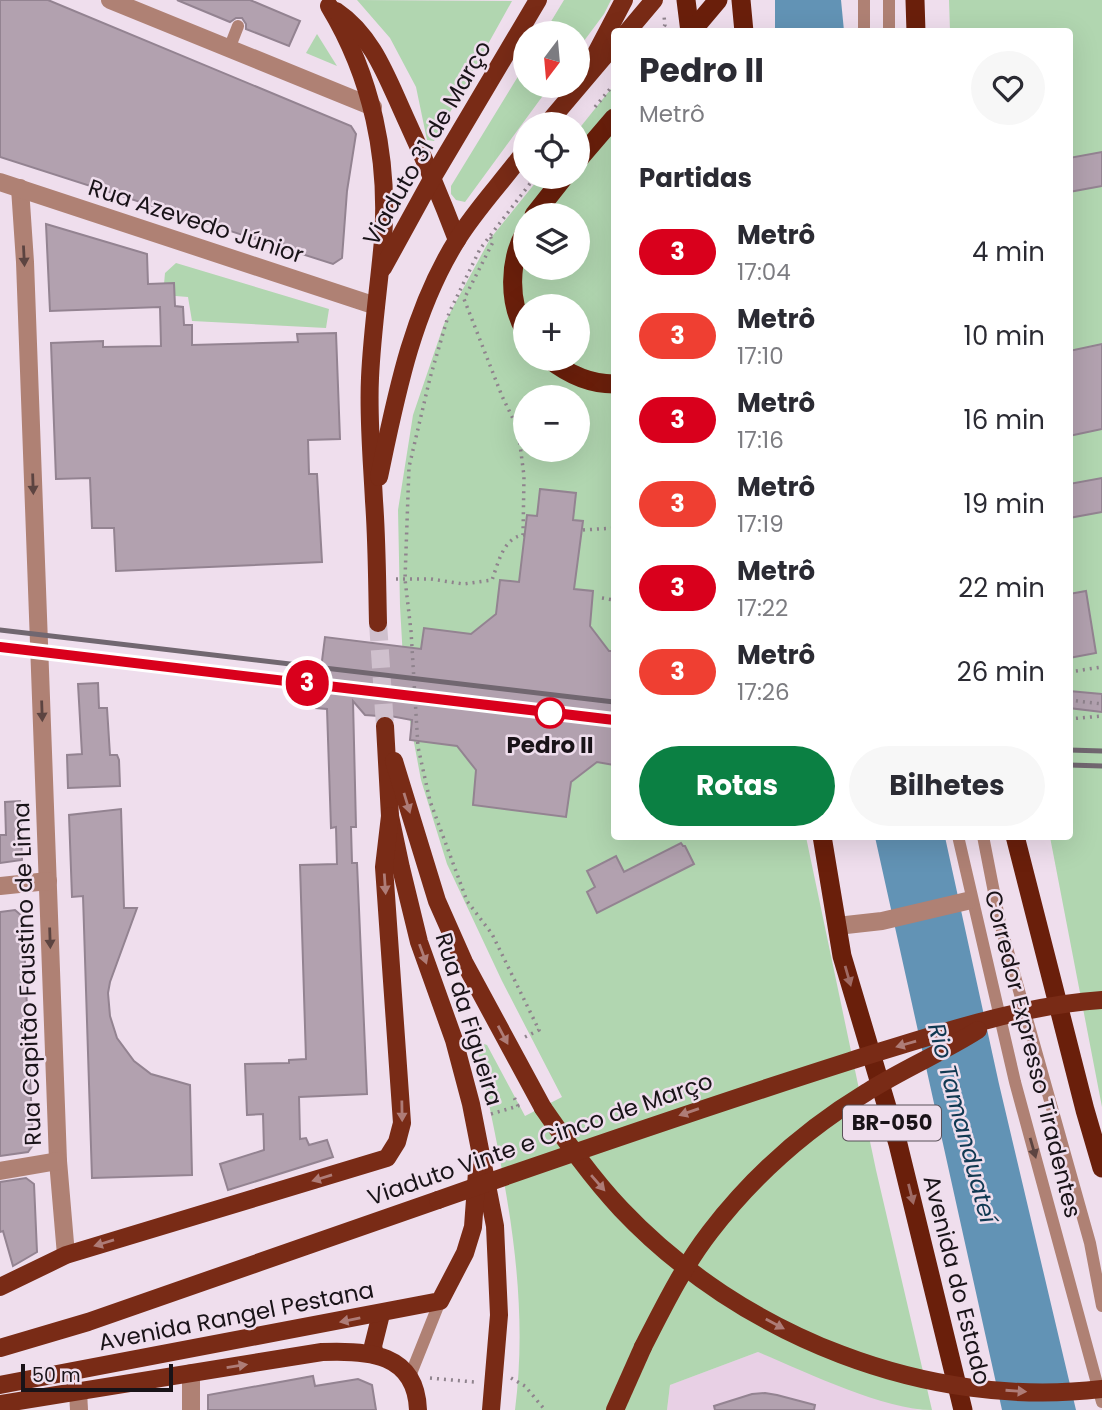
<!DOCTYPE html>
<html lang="pt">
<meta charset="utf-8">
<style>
:root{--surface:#fff;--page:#f7f7f7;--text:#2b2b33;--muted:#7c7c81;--accent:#0b8043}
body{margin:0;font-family:Poppins,sans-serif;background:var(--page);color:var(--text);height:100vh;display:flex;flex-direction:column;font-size:26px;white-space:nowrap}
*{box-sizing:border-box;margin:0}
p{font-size:23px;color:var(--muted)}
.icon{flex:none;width:38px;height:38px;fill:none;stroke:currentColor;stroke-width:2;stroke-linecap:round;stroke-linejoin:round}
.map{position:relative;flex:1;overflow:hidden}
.panel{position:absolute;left:611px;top:28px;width:462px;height:812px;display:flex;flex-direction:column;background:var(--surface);border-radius:7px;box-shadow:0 7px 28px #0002}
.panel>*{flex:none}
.badge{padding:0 14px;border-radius:23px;font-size:24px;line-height:46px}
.needle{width:46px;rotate:196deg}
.controls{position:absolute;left:513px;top:21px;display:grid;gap:14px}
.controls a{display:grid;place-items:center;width:77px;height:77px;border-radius:50%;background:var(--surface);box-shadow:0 7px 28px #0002;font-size:35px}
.scale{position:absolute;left:21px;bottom:18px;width:152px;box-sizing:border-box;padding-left:7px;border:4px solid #191318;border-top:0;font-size:19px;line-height:24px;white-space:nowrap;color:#191318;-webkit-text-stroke:5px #efdeed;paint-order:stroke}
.map>.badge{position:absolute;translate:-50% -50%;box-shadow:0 0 0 4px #fff}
h2{padding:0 28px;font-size:26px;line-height:63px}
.round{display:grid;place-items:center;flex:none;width:74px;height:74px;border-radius:37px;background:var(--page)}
.headline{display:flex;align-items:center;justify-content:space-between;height:119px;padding:0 28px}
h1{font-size:33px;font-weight:700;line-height:52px}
.button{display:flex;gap:14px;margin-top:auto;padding:14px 28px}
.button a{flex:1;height:80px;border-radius:42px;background:var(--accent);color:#fff;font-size:28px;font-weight:700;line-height:80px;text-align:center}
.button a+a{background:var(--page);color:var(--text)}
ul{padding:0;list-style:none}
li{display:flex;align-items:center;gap:21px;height:84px;padding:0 28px}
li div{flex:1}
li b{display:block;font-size:26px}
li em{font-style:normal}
li .badge{min-width:77px;font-weight:700;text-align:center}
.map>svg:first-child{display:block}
.built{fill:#e8d0e5}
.green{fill:#b1d6b0;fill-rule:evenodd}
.water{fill:#6293b5}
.building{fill:#b2a1af;stroke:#938391;stroke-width:2}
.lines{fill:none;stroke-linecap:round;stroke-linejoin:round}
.primary-tunnel{stroke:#cfc0cd;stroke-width:18;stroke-dasharray:18 9;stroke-linecap:butt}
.path{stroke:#8f838d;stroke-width:3.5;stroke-dasharray:2 5;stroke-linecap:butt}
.service{stroke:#af8174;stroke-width:12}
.pedestrian{stroke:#af8174;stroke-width:18}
.minor{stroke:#af8174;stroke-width:18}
.tertiary{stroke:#af8174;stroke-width:18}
.primary{stroke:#792b16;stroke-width:18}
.trunk{stroke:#6a1f0b;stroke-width:19}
.rail{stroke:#716770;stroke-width:5}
.primary-bridge{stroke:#792b16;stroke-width:18}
.oneway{fill:#5c4441}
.oneway2{fill:#ae7c77}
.oneway3{fill:#9f6b65}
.line-casing{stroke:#fff;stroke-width:16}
.line{stroke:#d9001c;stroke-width:10}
.stop-dot{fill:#fff;stroke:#d9001c;stroke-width:3.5}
.labels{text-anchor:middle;stroke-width:5;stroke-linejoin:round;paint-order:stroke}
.shield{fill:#efdeed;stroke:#595058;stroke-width:2}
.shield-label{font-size:21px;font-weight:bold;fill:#191318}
.street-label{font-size:23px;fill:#191318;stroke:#efdeed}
.stop-label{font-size:23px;font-weight:bold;fill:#191318;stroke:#efdeed}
.water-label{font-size:24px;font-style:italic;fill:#103851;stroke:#efdeed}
</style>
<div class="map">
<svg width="1102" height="1410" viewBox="0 0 1102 1410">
<rect width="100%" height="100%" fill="#efdeed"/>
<polygon class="built" points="758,1352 884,1401 920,1410 667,1410 670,1385"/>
<g class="green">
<polygon points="357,0 512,1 434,141 427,140 416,87 390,38"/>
<polygon points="564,0 611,0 604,14 578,49 578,33 544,33"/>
<polygon points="949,0 1102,0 1102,1107 1050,837 1069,836 1069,32 950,31"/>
<polygon points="317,34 337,66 306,53"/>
<polygon points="525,65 525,86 550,86 465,202 456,200 451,194 451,186"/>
<path d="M614 85V836L806 837 876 1170 932 1410C884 1410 804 1371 758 1352L670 1385 667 1410H515C531 1286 502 1168 477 1047L481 1043 487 1045 525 1116 562 1097 502 981 447 864 421 780 405 694 400 606 398 510 413 415 444 324 490 239 540 177H578V130ZM525 215H578V268H525ZM525 306H578V359H525ZM525 397H578V450H525Z"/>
<polygon points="176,263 329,309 326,328 192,321 188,297 163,295 165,273"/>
</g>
<g class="water">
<polygon points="775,0 841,0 844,31 775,31"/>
<polygon points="875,837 945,837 999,1084 1076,1410 1002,1410"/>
</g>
<g class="building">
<polygon points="0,0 48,0 351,126 356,134 347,191 342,258 333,264 0,157"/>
<polygon points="177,0 250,0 300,21 289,46 246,29 246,24 242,18 236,18 230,22"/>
<polygon points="1102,152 1102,186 1069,192 1069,158"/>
<polygon points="46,224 147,254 148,284 174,283 175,306 183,307 184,325 192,325 192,345 298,342 297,334 336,333 340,439 308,440 309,474 317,474 322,562 116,571 114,528 92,528 90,478 56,479 51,343 103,341 103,347 161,346 160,307 50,311"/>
<polygon points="1102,344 1102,429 1069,436 1069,351"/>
<polygon points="1102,478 1102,512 1069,518 1069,484"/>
<polygon points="540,489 576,493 573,520 583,521 574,589 593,591 590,626 609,651 614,651 614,765 597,762 571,782 566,817 473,805 476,770 457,746 410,740 412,720 385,715 379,716 365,715 353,701 356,827 351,827 352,863 357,863 367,1094 299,1097 300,1139 306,1138 309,1145 327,1140 333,1157 228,1190 220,1164 264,1150 263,1114 247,1115 245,1064 289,1063 289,1060 306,1059 300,865 337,864 336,827 331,828 327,709 316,708 325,637 421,649 424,628 471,634 496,614 500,580 519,582 527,515 537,516"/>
<polygon points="1086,591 1096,653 1069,658 1069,594"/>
<polygon points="98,683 99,708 107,708 110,755 117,755 119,760 120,786 68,788 67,755 82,754 78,684"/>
<polygon points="1069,691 1102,694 1102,712 1069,708"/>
<polygon points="20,801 22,860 0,863 0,835 6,835 5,802"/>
<polygon points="121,809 124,908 137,908 110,982 108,993 110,1016 117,1038 134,1061 151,1074 190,1085 192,1175 92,1178 83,896 72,897 69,815"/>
<polygon points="681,843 683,846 685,846 694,864 597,913 587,892 595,887 587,871 616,856 624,872"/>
<polygon points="15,910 23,917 33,1145 28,1152 0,1156 0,912"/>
<polygon points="26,1178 34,1184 37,1252 13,1266 3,1231 0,1232 0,1182"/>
<polygon points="313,1376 315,1386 358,1379 372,1385 376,1410 208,1410 208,1395"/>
<polygon points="765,1393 777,1395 815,1405 814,1410 715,1410 714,1406 752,1394"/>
</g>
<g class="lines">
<polyline class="primary-tunnel" points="378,623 385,726"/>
<g class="path">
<polyline points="660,32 665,25 664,16"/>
<polyline points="595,107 614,84"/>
<polyline points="583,530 614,528"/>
<path d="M396 579H431L463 584 492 580C498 564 503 538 523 535L524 476 518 429 502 396 464 299 493 242 490 236"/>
<polyline points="602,598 614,600"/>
<polyline points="1069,672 1102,667"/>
<polyline points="1069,700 1102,704"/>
<polyline points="1069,719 1102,716"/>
<polyline points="525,1037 539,1030 492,934 467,901 430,801 418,747 411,631 405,579 409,467 430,378 449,313 480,249 535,177"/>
<polyline points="491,1114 518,1106 514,1097"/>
<polyline points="430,1378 474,1382"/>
<polyline points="511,1378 525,1386 545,1410"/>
</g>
<g class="service">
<polyline points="864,0 864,32"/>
<polyline points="889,0 889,32"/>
<polyline points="229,49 238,26"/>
<polyline points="958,836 1015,1082 1102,1402"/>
<polyline points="983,836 1000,923 1090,1243 1102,1306"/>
<polyline points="410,1376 440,1301"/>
</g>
<polyline class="pedestrian" points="837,926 882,921 967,901"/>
<g class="minor">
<polyline points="110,0 373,107"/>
<polyline points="20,188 25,262 58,1161 66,1255"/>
<polyline points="0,886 48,881"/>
<polyline points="0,1171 58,1161"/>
<polyline points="191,1373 191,1410"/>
<polyline points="78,1391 79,1410"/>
</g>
<polyline class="tertiary" points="0,182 376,306"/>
<g class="primary">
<path d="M329 6C372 77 389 158 383 240 379 286 372 332 370 378 368 419 372 460 374 501 377 541 377 582 378 623"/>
<path d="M336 11C373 36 387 78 405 117 424 158 441 198 457 240"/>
<polyline points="627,32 654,0"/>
<polyline points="593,59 624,0"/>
<polyline points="547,124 614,45"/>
<polyline points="383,268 433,177 538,0"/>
<path d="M379 477C396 396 412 312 457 240 476 209 503 181 525 151"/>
<polyline points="385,726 390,816 401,868 419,942 454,1040 471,1104 495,1226 499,1315 491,1410"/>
<polyline points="394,761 437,901 464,962 543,1108"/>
<polyline points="0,1287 66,1255 387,1158 397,1142 402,1123 384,867 390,816"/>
<polyline points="0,1348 88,1322 438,1200"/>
<polyline points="375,1355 373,1346 381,1314"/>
<polyline points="0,1385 440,1301 465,1253 473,1227 477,1172"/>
<path d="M0 1404 322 1352C368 1350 416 1353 418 1410"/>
<polyline points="615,1410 643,1347"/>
</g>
<g class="trunk">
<polyline points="686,0 690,32"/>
<polyline points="741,0 744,32"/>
<polyline points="915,0 916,32"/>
<polyline points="691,32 718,0"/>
<polyline points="578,160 614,118"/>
<polyline points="534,215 564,177"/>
<path d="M525 232C509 261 508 302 525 331"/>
<path d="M549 359C568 374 589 384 614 384"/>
<polyline points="822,836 842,956 898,1144 963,1410"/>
<polyline points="1015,836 1085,1110 1102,1168"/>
</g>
<g class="rail">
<polyline points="0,630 614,702"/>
<polyline points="0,647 614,720"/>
<polyline points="1069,750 1102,751"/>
<polyline points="1069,765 1102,766"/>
</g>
<g class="primary-bridge">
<path d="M543 1108C568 1144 592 1178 621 1209 741 1336 928 1410 1102 1389"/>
<path d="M438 1200C575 1152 712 1105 850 1061 928 1037 1020 1005 1102 1000"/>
<path d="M643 1347C663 1308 683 1267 710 1232 753 1176 806 1129 867 1092 903 1069 942 1053 978 1030"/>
</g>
</g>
<defs><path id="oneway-solid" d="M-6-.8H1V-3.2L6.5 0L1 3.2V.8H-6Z" transform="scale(1.75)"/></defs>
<g class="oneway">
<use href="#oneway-solid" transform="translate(24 256) rotate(87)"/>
<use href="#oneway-solid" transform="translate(33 484) rotate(88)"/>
<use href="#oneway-solid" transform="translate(42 711) rotate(88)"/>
<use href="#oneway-solid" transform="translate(50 938) rotate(88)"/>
<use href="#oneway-solid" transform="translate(1033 1148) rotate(74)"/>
</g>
<g class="oneway2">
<use href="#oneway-solid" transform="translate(407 803) rotate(73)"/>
<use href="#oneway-solid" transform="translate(385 884) rotate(86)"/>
<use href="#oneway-solid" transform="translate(423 954) rotate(70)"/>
<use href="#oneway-solid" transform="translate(503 1035) rotate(62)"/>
<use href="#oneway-solid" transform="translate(906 1044) rotate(164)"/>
<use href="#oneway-solid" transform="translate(402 1111) rotate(89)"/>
<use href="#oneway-solid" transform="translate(689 1112) rotate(161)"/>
<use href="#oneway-solid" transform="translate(322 1178) rotate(163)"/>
<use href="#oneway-solid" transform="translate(598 1183) rotate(49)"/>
<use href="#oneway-solid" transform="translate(104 1243) rotate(163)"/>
<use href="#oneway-solid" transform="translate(350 1320) rotate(169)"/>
<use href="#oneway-solid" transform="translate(775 1324) rotate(28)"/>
<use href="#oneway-solid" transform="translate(237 1366) rotate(-9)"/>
<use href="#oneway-solid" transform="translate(1016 1391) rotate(4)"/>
</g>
<g class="oneway3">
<use href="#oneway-solid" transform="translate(848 976) rotate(74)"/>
<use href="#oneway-solid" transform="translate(911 1194) rotate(76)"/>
</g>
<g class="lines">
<g class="line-casing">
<polyline id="line" points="0,647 614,720"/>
</g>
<use href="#line" class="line"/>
</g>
<circle class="stop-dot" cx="550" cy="713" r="14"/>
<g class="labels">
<rect class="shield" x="843" y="1105.5" width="98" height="35" rx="5"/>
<g class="shield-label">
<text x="892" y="1130">BR-050</text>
</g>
<g class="street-label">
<text transform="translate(427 143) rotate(-60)" y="8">Viaduto 31 de Março</text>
<text transform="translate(196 221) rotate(18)" y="8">Rua Azevedo Júnior</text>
<text transform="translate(27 974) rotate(-92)" y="8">Rua Capitão Faustino de Lima</text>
<text transform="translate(469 1019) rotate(73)" y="8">Rua da Figueira</text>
<text transform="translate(1033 1054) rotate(76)" y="8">Corredor Expresso Tiradentes</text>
<text transform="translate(540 1139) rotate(-19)" y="8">Viaduto Vinte e Cinco de Março</text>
<text transform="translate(957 1280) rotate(76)" y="8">Avenida do Estado</text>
<text transform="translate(236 1316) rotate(-11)" y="8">Avenida Rangel Pestana</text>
</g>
<g class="stop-label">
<text x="550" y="753">Pedro II</text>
</g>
<g class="water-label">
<text transform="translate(962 1123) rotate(75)" y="8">Rio Tamanduateí</text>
</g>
</g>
</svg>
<div class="controls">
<a><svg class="needle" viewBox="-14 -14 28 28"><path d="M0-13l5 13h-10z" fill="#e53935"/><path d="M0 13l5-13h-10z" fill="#7c7c81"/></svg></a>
<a><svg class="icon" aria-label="locate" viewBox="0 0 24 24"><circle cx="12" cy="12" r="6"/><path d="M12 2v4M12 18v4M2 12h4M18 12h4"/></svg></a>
<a><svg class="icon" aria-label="layers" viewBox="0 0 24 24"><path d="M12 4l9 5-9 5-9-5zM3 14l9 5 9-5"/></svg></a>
<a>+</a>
<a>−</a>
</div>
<div class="scale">50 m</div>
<b class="badge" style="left:307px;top:683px;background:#d9001c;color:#fff">3</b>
<section class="panel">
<div class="headline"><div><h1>Pedro II</h1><p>Metrô</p></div><a class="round"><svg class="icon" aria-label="heart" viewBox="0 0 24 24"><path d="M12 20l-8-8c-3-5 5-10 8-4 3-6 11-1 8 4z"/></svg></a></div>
<h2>Partidas</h2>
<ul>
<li><span class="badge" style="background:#d9001c;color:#fff">3</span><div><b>Metrô</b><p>17:04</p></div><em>4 min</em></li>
<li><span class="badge" style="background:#ef3f32;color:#fff">3</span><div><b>Metrô</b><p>17:10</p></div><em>10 min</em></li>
<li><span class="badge" style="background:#d9001c;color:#fff">3</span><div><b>Metrô</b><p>17:16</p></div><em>16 min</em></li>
<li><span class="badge" style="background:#ef3f32;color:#fff">3</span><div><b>Metrô</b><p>17:19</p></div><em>19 min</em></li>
<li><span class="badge" style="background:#d9001c;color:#fff">3</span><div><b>Metrô</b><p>17:22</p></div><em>22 min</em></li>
<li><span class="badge" style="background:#ef3f32;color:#fff">3</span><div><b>Metrô</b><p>17:26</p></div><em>26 min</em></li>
</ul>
<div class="button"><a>Rotas</a><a>Bilhetes</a></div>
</section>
</div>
